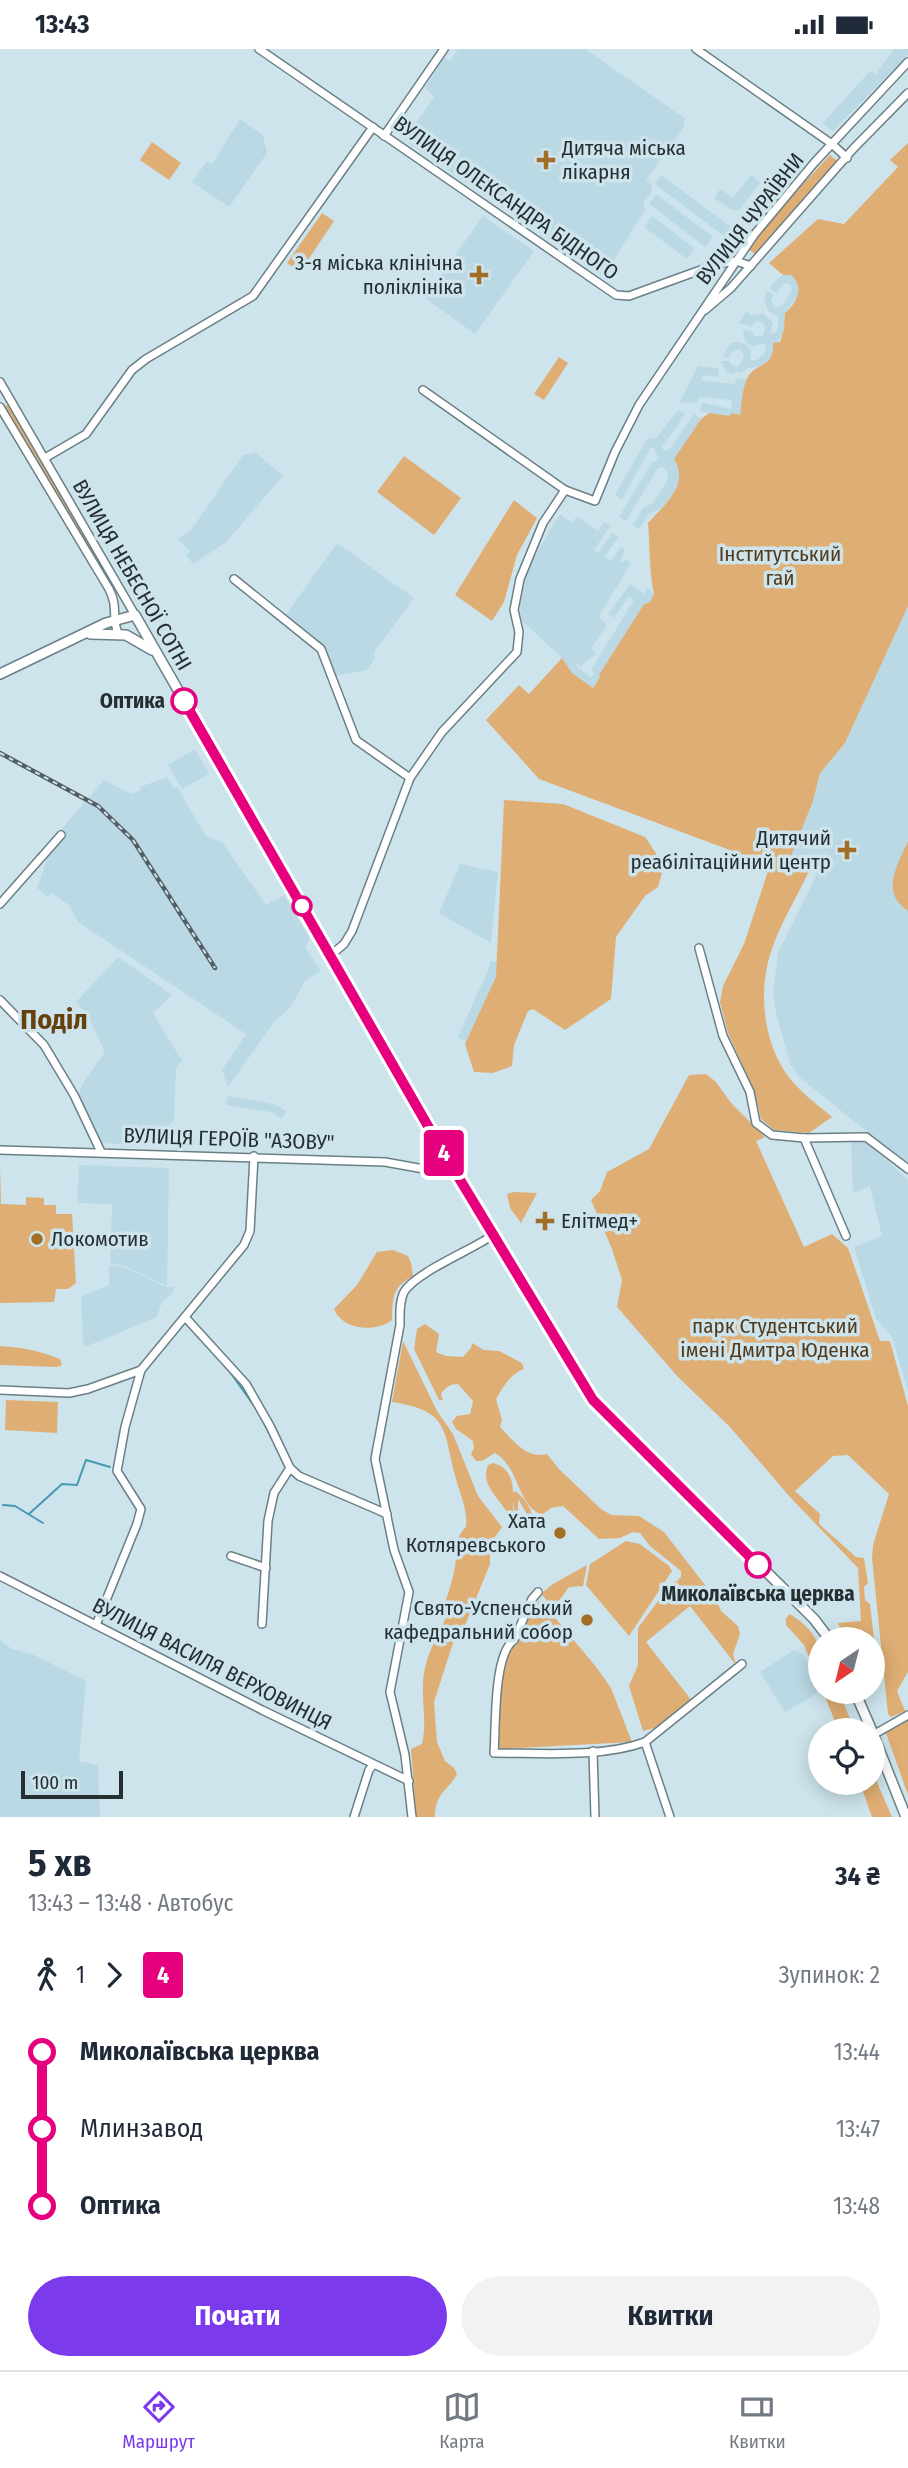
<!DOCTYPE html>
<html lang="uk">
<meta charset="utf-8">
<style>
:root{--surface:#fff;--page:#f2f2f3;--text:#1f2937;--muted:#747a83;--line:#e0e1e3;--accent:#7c3aed}
body{margin:0;font-family:"Fira Sans Condensed",sans-serif;background:var(--page);color:var(--text);height:100vh;display:flex;flex-direction:column;font-size:26px;white-space:nowrap}
*{box-sizing:border-box;margin:0}
p{font-size:23px;color:var(--muted)}
.icon{flex:none;width:38px;height:38px;fill:none;stroke:currentColor;stroke-width:2;stroke-linecap:round;stroke-linejoin:round}
.map{position:relative;height:1768px;overflow:hidden}
.sheet{display:flex;flex-direction:column;background:var(--surface);flex:1}
.sheet>*{flex:none}
.badge{padding:0 14px;border-radius:5px;font-size:24px;line-height:46px}
.needle{width:46px;rotate:215deg}
.tools{position:absolute;left:808px;top:1578px;display:grid;gap:14px}
.tools a{display:grid;place-items:center;width:77px;height:77px;border-radius:50%;background:var(--surface);box-shadow:0 4px 18px #0003;font-size:35px}
.scale{position:absolute;left:21px;bottom:18px;width:102px;box-sizing:border-box;padding-left:7px;border:4px solid #252e31;border-top:0;font-size:19px;line-height:24px;white-space:nowrap;color:#252e31;-webkit-text-stroke:5px #cee4ec;paint-order:stroke}
.map>.badge{position:absolute;translate:-50% -50%;box-shadow:0 0 0 4px #fff}
.legs{display:flex;align-items:center;gap:10px;height:77px;padding:0 28px;font-size:23px}
.legs p{margin-inline-start:auto}
.overview{display:flex;align-items:center;justify-content:space-between;height:119px;padding:0 28px}
h1{font-size:38px;font-weight:700;line-height:52px}
.button{display:flex;gap:14px;margin-top:auto;padding:14px 28px}
.button a{flex:1;height:80px;border-radius:42px;background:var(--accent);color:#fff;font-size:28px;font-weight:700;line-height:80px;text-align:center}
.button a+a{background:var(--page);color:var(--text)}
ul{padding:0 28px;list-style:none}
li{display:flex;align-items:center;gap:24px;height:77px;font-size:26px}
li i{display:grid;place-items:center;width:10px;height:100%;margin:0 9px;background:currentColor}
li i::after{content:'';width:18px;height:18px;margin:-9px;border:5px solid;border-radius:50%;background:var(--surface)}
li p{margin-inline-start:auto}
li:first-child i{background:linear-gradient(#0000 50%,currentColor 0)}
li:last-child i{background:linear-gradient(currentColor 50%,#0000 0)}
.status{display:flex;justify-content:space-between;align-items:center;height:49px;padding:0 35px;background:var(--surface);direction:ltr}
.status svg{height:19px;fill:currentColor}
.tabs{display:flex;justify-content:space-around;align-items:center;height:98px;border-top:2px solid var(--line);background:var(--surface);font-size:19px;color:var(--muted)}
.tabs a{display:grid;justify-items:center;gap:4px}
.tabs .selected{color:var(--accent)}
.map>svg:first-child{display:block}
.built{fill:#bbd9e4}
.green{fill:#dfae74}
.lines{fill:none;stroke-linecap:round;stroke-linejoin:round}
.stream{stroke:#4599b2;stroke-width:2}
.minor-casing{stroke:#6b7f86;stroke-width:10}
.major-casing{stroke:#6b7f86;stroke-width:12}
.minor{stroke:#fff;stroke-width:7}
.major{stroke:#fff;stroke-width:9}
.rail-casing{stroke:#525e63;stroke-width:4.5}
.rail{stroke:#cee4ec;stroke-width:2;stroke-dasharray:5;stroke-linecap:butt}
.line-1-casing{stroke:#fff;stroke-width:16}
.line-1{stroke:#e6007e;stroke-width:10}
.poi-dot{fill:#a26e26;stroke:#cee4ec;stroke-width:2.5}
.stop-1-dot{fill:#fff;stroke:#e6007e;stroke-width:3.5}
.labels{text-anchor:middle;stroke-width:7;stroke-linejoin:round;paint-order:stroke}
.poi-label{font-size:21px;fill:#252e31;stroke:#cee4ec;text-anchor:end}
.street-label{font-size:21px;fill:#252e31;stroke:#cee4ec}
.park-label{font-size:21px;fill:#533a1a;stroke:#cee4ec}
.stop-label{font-size:21px;font-weight:bold;fill:#252e31;stroke:#cee4ec;text-anchor:end}
.district-label{font-size:28px;font-weight:bold;fill:#64410d;stroke:#cee4ec}
</style>
<div class="status"><b>13:43</b><svg viewBox="0 0 49 12"><path d="M0 12V9h3v3zM5 12V6h3v6zM10 12V3h3v9zM15 12V0h3v12zM26 1h20v11H26zM47 4h2v5h-2z"/></svg></div>
<div class="map">
<svg width="908" height="1768" viewBox="0 0 908 1768">
<rect width="100%" height="100%" fill="#cee4ec"/>
<g class="built">
<polygon points="458,0 585,0 686,70 683,75 685,77 646,131 652,136 651,144 643,154 645,161 603,228 404,91 434,48 425,39 444,8 450,12"/>
<polygon points="894,0 908,0 908,6 833,82 823,74 870,22 876,25"/>
<polygon points="240,70 263,86 267,104 229,158 192,133 207,112 212,115"/>
<polygon points="661,126 731,178 724,187 655,135"/>
<polygon points="751,126 760,133 740,160 732,161 714,149 720,140 733,149"/>
<polygon points="656,145 713,188 705,198 649,155"/>
<polygon points="483,167 534,202 475,285 425,249"/>
<polygon points="652,167 694,199 687,210 644,178"/>
<polygon points="783,226 790,226 798,232 798,246 785,264 784,280 771,309 763,317 748,319 741,324 736,323 733,326 726,323 721,312 730,312 730,315 738,318 744,308 741,301 738,300 732,303 729,308 723,308 729,295 738,293 745,295 751,302 751,312 757,311 764,305 766,294 752,297 748,295 744,288 743,281 750,281 755,288 763,286 765,279 763,273 756,272 751,278 739,274 746,262 751,266 763,264 773,274 771,284 775,284 778,279 778,267 768,262 764,250 767,242 774,246 771,252 776,259 780,258 785,253 792,240 790,235 785,234 776,244 770,239 775,232"/>
<polygon points="698,317 719,320 718,328 703,326 702,332 735,335 736,329 746,330 740,366 731,368 700,362 702,354 731,360 732,351 700,348 696,354 680,353"/>
<polygon points="678,361 685,365 665,394 661,396 664,402 671,399 694,365 701,370 674,410 680,419 680,433 673,445 661,460 650,464 639,480 633,476 643,459 654,453 668,430 667,421 661,418 657,420 626,472 619,468 652,413 658,411 654,399 651,398 622,450 615,446 647,390 657,388"/>
<polygon points="255,403 283,427 226,493 193,515 186,506 190,502 177,490 191,481 243,406"/>
<polygon points="560,465 572,474 577,467 598,482 604,473 610,477 594,501 598,504 612,484 618,488 604,509 612,511 621,497 625,501 620,512 623,514 625,510 631,514 599,567 600,569 607,576 591,599 596,605 580,618 577,613 577,618 591,628 595,624 591,621 634,551 629,547 614,569 608,565 630,535 644,545 648,540 654,545 650,553 644,555 599,626 600,627 593,639 572,624 562,609 521,571 520,553 525,529 535,506"/>
<polygon points="337,494 414,549 374,603 375,610 367,621 334,627 323,599 285,567"/>
<polygon points="908,557 908,1116 798,1027 790,1014 776,964 773,945 778,904 817,825 789,811 813,752 820,724 845,694"/>
<polygon points="195,700 209,725 182,740 168,716"/>
<polygon points="167,728 174,739 177,738 206,787 222,793 266,856 284,846 310,890 305,898 321,922 305,932 290,959 274,973 228,1038 222,1021 281,934 246,985 78,873 70,857 52,844 48,848 37,839 55,787 104,731 131,745 141,741 140,738"/>
<polygon points="460,815 498,823 491,894 439,864"/>
<polygon points="118,908 172,946 153,964 179,1007 183,1010 176,1020 174,1071 148,1096 100,1094 79,1049 81,1037 105,1003 88,966 76,953"/>
<polygon points="490,912 506,914 473,1005 466,993 458,988 489,919"/>
<polygon points="228,1047 274,1055 286,1062 282,1070 271,1063 226,1056"/>
<polygon points="851,1092 867,1094 908,1131 908,1342 892,1288 876,1270 854,1198 882,1187 870,1137 853,1144"/>
<polygon points="79,1116 169,1119 167,1237 124,1217 110,1214 112,1155 77,1154"/>
<polygon points="109,1216 124,1218 166,1238 174,1238 173,1244 162,1253 157,1268 85,1298 83,1292 81,1248 109,1236"/>
<polygon points="0,1591 12,1600 34,1606 86,1632 79,1712 98,1716 100,1768 0,1768"/>
<polygon points="794,1601 804,1606 817,1632 816,1645 785,1663 760,1623"/>
</g>
<g class="green">
<polygon points="152,93 181,114 169,131 140,111"/>
<path d="M908 94V557L845 694 820 724 813 752 789 812 809 822C797 848 781 873 772 900 757 942 763 998 792 1032 804 1046 819 1057 832 1068L809 1084 774 1081 761 1070 754 1041 728 984 720 953 723 937 744 895 770 816 539 730 486 671 519 636 529 645 562 609 572 624 593 639 600 628 599 626 644 555 650 553 654 545C649 521 650 498 648 474 665 455 690 436 674 410L701 370 709 364 730 367 731 364 740 366C742 355 742 342 746 332 752 313 775 321 773 294L780 293 784 280 785 264C797 253 805 239 791 226H783L769 214 818 170 844 175 898 118 890 111Z"/>
<polygon points="830,106 837,112 756,206 748,200 790,149"/>
<polygon points="322,164 334,172 300,223 287,214"/>
<polygon points="559,308 568,314 544,351 534,345"/>
<polygon points="6,356 10,357 111,529 110,531 106,531 5,359"/>
<polygon points="404,407 461,449 434,486 377,443"/>
<polygon points="514,451 537,469 517,506 504,553 492,572 455,546"/>
<polygon points="504,751 563,755 645,788 664,816 658,838 645,847 616,888 611,950 565,981 533,960 528,962 514,996 512,1017 493,1024 474,1023 465,995 496,928"/>
<path d="M908 792V862C880 843 897 817 908 792Z"/>
<polygon points="706,1025 716,1033 731,1054 765,1088 756,1092 804,1198 832,1185 848,1199 880,1292 890,1292 908,1357 908,1623 897,1642 905,1662 891,1668 888,1665 872,1509 873,1496 889,1445 848,1406 833,1407 795,1442 820,1465 819,1475 856,1508 864,1509 868,1534 864,1538 865,1551 870,1555 878,1625 873,1627 873,1591 845,1591 838,1574 861,1572 858,1519 789,1447 730,1378 678,1328 617,1258 622,1231 612,1200 591,1151 600,1142 607,1123 649,1100 689,1026"/>
<polygon points="0,1117 1,1155 26,1156 26,1148 44,1149 44,1156 56,1156 56,1165 72,1165 76,1234 68,1240 56,1240 54,1253 0,1254"/>
<polygon points="513,1143 537,1144 521,1174 510,1159 507,1145"/>
<path d="M393 1201 408 1207 411 1214 413 1227C391 1239 393 1249 392 1271 376 1284 342 1281 334 1260L357 1236 377 1203Z"/>
<path d="M425 1275 439 1285 436 1303 446 1307 463 1308 471 1299 472 1294 484 1301 499 1302 522 1314 524 1320C510 1325 503 1338 496 1350L502 1371 500 1378C514 1392 526 1410 547 1405L559 1420 601 1460 611 1466 639 1467 664 1483 715 1549 721 1562 738 1577 740 1585 733 1605 736 1616 690 1557 646 1593 692 1652 658 1678 643 1682 629 1637 638 1616V1579L669 1537 676 1532 682 1542 677 1532 681 1528V1522L650 1497 640 1484 633 1483 620 1489 599 1490 563 1457 551 1459 542 1466C516 1455 520 1419 495 1404L482 1412H476L471 1405 474 1399 473 1392 456 1380 452 1373 457 1367 470 1365 473 1352 458 1335C450 1335 446 1338 441 1345L443 1351H439L414 1300 417 1280Z"/>
<path d="M403 1292 437 1362 453 1385 478 1447 502 1478 490 1495V1515L464 1579 453 1594 434 1653 437 1693 445 1712 454 1719 457 1725C447 1743 435 1744 435 1768H416L411 1700 422 1695C428 1669 419 1645 425 1619 429 1598 443 1578 451 1558L446 1551C449 1542 452 1532 454 1523 458 1508 453 1489 466 1478 468 1459 459 1444 455 1426 443 1378 448 1362 392 1353Z"/>
<path d="M0 1297C26 1299 36 1301 60 1310L62 1316 57 1318 0 1316Z"/>
<polygon points="6,1351 58,1353 57,1384 5,1381"/>
<path d="M493 1414C508 1418 513 1429 513 1444L515 1442C527 1451 536 1465 532 1480L528 1479 530 1470 518 1450V1468L521 1478 517 1480 513 1451 514 1480C512 1474 510 1468 507 1463 498 1448 480 1435 488 1416Z"/>
<polygon points="626,1492 640,1495 669,1517 672,1522 629,1587 586,1536 590,1515"/>
<polygon points="587,1516 583,1537 569,1538 558,1553 557,1562 541,1545 553,1535"/>
<polygon points="541,1552 597,1619 611,1639 632,1693 497,1700 503,1612 511,1595 516,1597 535,1553"/>
<path d="M790 1565C823 1586 821 1603 821 1637L804 1596 786 1576V1569Z"/>
<polygon points="823,1643 839,1643 855,1682 839,1682"/>
<polygon points="908,1669 908,1746 886,1684"/>
<polygon points="873,1724 892,1768 872,1768 860,1734 873,1734"/>
</g>
<g class="lines">
<g class="stream">
<polyline points="230,1323 257,1361 269,1384"/>
<polyline points="3,1456 15,1457 43,1474"/>
<polyline points="29,1465 62,1435 77,1436 86,1411 110,1418"/>
</g>
<g class="minor-casing">
<g id="minor">
<polyline points="259,0 616,246 629,247 717,215 736,212 751,217"/>
<polyline points="696,0 832,95 847,109"/>
<polyline points="384,87 444,0"/>
<polyline points="705,261 731,239 853,100 908,44"/>
<polyline points="0,333 135,566"/>
<polyline points="423,341 565,441 595,452 615,403 639,356 754,186 814,114 908,13"/>
<path d="M0 358 109 540C119 559 111 569 118 584"/>
<polyline points="45,409 86,385 132,321 146,310 253,247 373,78"/>
<polyline points="234,530 321,600 356,691 410,729"/>
<polyline points="0,855 61,786"/>
<polyline points="699,899 723,987 750,1043 756,1074 772,1086 804,1089 866,1088 908,1120"/>
<polyline points="331,906 344,895 352,882 410,729 442,683 517,603 519,583 514,561 520,530 543,474 565,441"/>
<polyline points="0,951 44,996 74,1046 101,1103"/>
<polyline points="804,1089 846,1187"/>
<polyline points="0,1101 385,1113 457,1126"/>
<polyline points="185,1268 246,1335 270,1377 290,1419 299,1427 387,1465"/>
<polyline points="0,1341 69,1344 88,1340 141,1321"/>
<polyline points="231,1507 266,1519"/>
<polyline points="0,1527 262,1661 409,1732"/>
<path d="M538 1543 532 1550 514 1591C493 1605 496 1680 494 1704 541 1704 601 1709 645 1693L742 1615"/>
<polyline points="262,1575 268,1472 274,1444 290,1419"/>
<polyline points="96,1576 137,1475 141,1460 117,1422 125,1378 141,1321 244,1196 250,1182 254,1107"/>
<polyline points="873,1686 908,1666"/>
<polyline points="645,1693 670,1768"/>
<polyline points="593,1702 595,1768"/>
<polyline points="354,1768 369,1721 373,1716"/>
<path d="M412 1768 405 1706 390 1643 409 1543 394 1501 375 1410 400 1276C400 1266 399 1253 404 1243 416 1223 472 1201 493 1186"/>
</g>
</g>
<g class="major-casing">
<g id="major">
<polyline points="90,585 126,586 152,601"/>
<polyline points="0,625 106,574 135,566 436,1091 593,1351 814,1570 830,1591"/>
<polyline points="855,1643 872,1682"/>
<polyline points="873,1685 906,1768"/>
</g>
</g>
<use href="#minor" class="minor"/>
<use href="#major" class="major"/>
<g class="rail-casing">
<polyline id="rail" points="0,704 98,757 133,791 215,919"/>
</g>
<use href="#rail" class="rail"/>
</g>
<g class="lines">
<g class="line-1-casing">
<polyline id="line-1" points="184,652 436,1091 593,1351 758,1516"/>
</g>
<use href="#line-1" class="line-1"/>
</g>
<g class="poi-dot">
<path d="M542.5 100.5h7v7h7v7h-7v7h-7v-7h-7v-7h7z"/>
<path d="M475.5 215.5h7v7h7v7h-7v7h-7v-7h-7v-7h7z"/>
<path d="M843.5 790.5h7v7h7v7h-7v7h-7v-7h-7v-7h7z"/>
<path d="M541.5 1161.5h7v7h7v7h-7v7h-7v-7h-7v-7h7z"/>
<circle cx="37" cy="1190" r="7"/>
<circle cx="560" cy="1484" r="7"/>
<circle cx="587" cy="1571" r="7"/>
</g>
<g class="stop-1-dot">
<circle cx="184" cy="652" r="12"/>
<circle cx="302" cy="857" r="9"/>
<circle cx="758" cy="1516" r="12"/>
</g>
<g class="labels">
<g class="poi-label">
<text x="562" y="106" text-anchor="start">Дитяча міська<tspan x="562" dy="24">лікарня</tspan></text>
<text x="463" y="221">3-я міська клінічна<tspan x="463" dy="24">поліклініка</tspan></text>
<text x="831" y="796">Дитячий<tspan x="831" dy="24">реабілітаційний центр</tspan></text>
<text x="561" y="1179" text-anchor="start">Елітмед+</text>
<text x="51" y="1197" text-anchor="start">Локомотив</text>
<text x="546" y="1479">Хата<tspan x="546" dy="24">Котляревського</tspan></text>
<text x="573" y="1566">Свято-Успенський<tspan x="573" dy="24">кафедральний собор</tspan></text>
</g>
<g class="street-label">
<text transform="translate(506 149) rotate(35)" y="7">ВУЛИЦЯ ОЛЕКСАНДРА БІДНОГО</text>
<text transform="translate(750 170) rotate(-52)" y="7">ВУЛИЦЯ ЧУРАЇВНИ</text>
<text transform="translate(132 526) rotate(60)" y="7">ВУЛИЦЯ НЕБЕСНОЇ СОТНІ</text>
<text transform="translate(229 1090) rotate(2)" y="7">ВУЛИЦЯ ГЕРОЇВ "АЗОВУ"</text>
<text transform="translate(212 1615) rotate(27)" y="7">ВУЛИЦЯ ВАСИЛЯ ВЕРХОВИНЦЯ</text>
</g>
<g class="park-label">
<text x="780" y="512">Інститутський<tspan x="780" dy="24">гай</tspan></text>
<text x="775" y="1284">парк Студентський<tspan x="775" dy="24">імені Дмитра Юденка</tspan></text>
</g>
<g class="stop-label">
<text x="165" y="659">Оптика</text>
<text x="758" y="1552" text-anchor="middle">Миколаївська церква</text>
</g>
<g class="district-label">
<text x="54" y="980">Поділ</text>
</g>
</g>
</svg>
<div class="tools">
<a><svg class="needle" viewBox="-14 -14 28 28"><path d="M0-13l5 13h-10z" fill="#e53935"/><path d="M0 13l5-13h-10z" fill="#747a83"/></svg></a>
<a><svg class="icon" aria-label="locate" viewBox="0 0 24 24"><circle cx="12" cy="12" r="6"/><path d="M12 2v4M12 18v4M2 12h4M18 12h4"/></svg></a>
</div>
<div class="scale">100 m</div>
<b class="badge" style="left:444px;top:1104px;background:#e6007e;color:#fff">4</b>
</div>
<section class="sheet">
<div class="overview"><div><h1>5 хв</h1><p>13:43 – 13:48 · Автобус</p></div><b>34 ₴</b></div>
<div class="legs"><svg class="icon" aria-label="walk" viewBox="0 0 24 24"><circle cx="13" cy="4" r="2"/><path d="M13 8l-2 6 4 7M11 14l-3 7M7 12l3-4h3l4 4"/></svg>1<svg class="icon" aria-label="forward" viewBox="0 0 24 24"><path d="M9 5l7 7-7 7"/></svg><b class="badge" style="background:#e6007e;color:#fff">4</b><p>Зупинок: 2</p></div>
<ul>
<li><i style="color:#e6007e"></i><b>Миколаївська церква</b><p>13:44</p></li>
<li><i style="color:#e6007e"></i><span>Млинзавод</span><p>13:47</p></li>
<li><i style="color:#e6007e"></i><b>Оптика</b><p>13:48</p></li>
</ul>
<div class="button"><a>Почати</a><a>Квитки</a></div>
</section>
<nav class="tabs">
<a class="selected"><svg class="icon" aria-label="directions" viewBox="0 0 24 24"><path d="M12 3l9 9-9 9-9-9zM9 14v-3h6M13 9l2 2-2 2"/></svg>Маршрут</a>
<a><svg class="icon" aria-label="map" viewBox="0 0 24 24"><path d="M3 6l6-2 6 2 6-2v14l-6 2-6-2-6 2zM9 4v14M15 6v14"/></svg>Карта</a>
<a><svg class="icon" aria-label="tickets" viewBox="0 0 24 24"><path d="M3 7h18v10H3zM15 7v10"/></svg>Квитки</a>
</nav>
